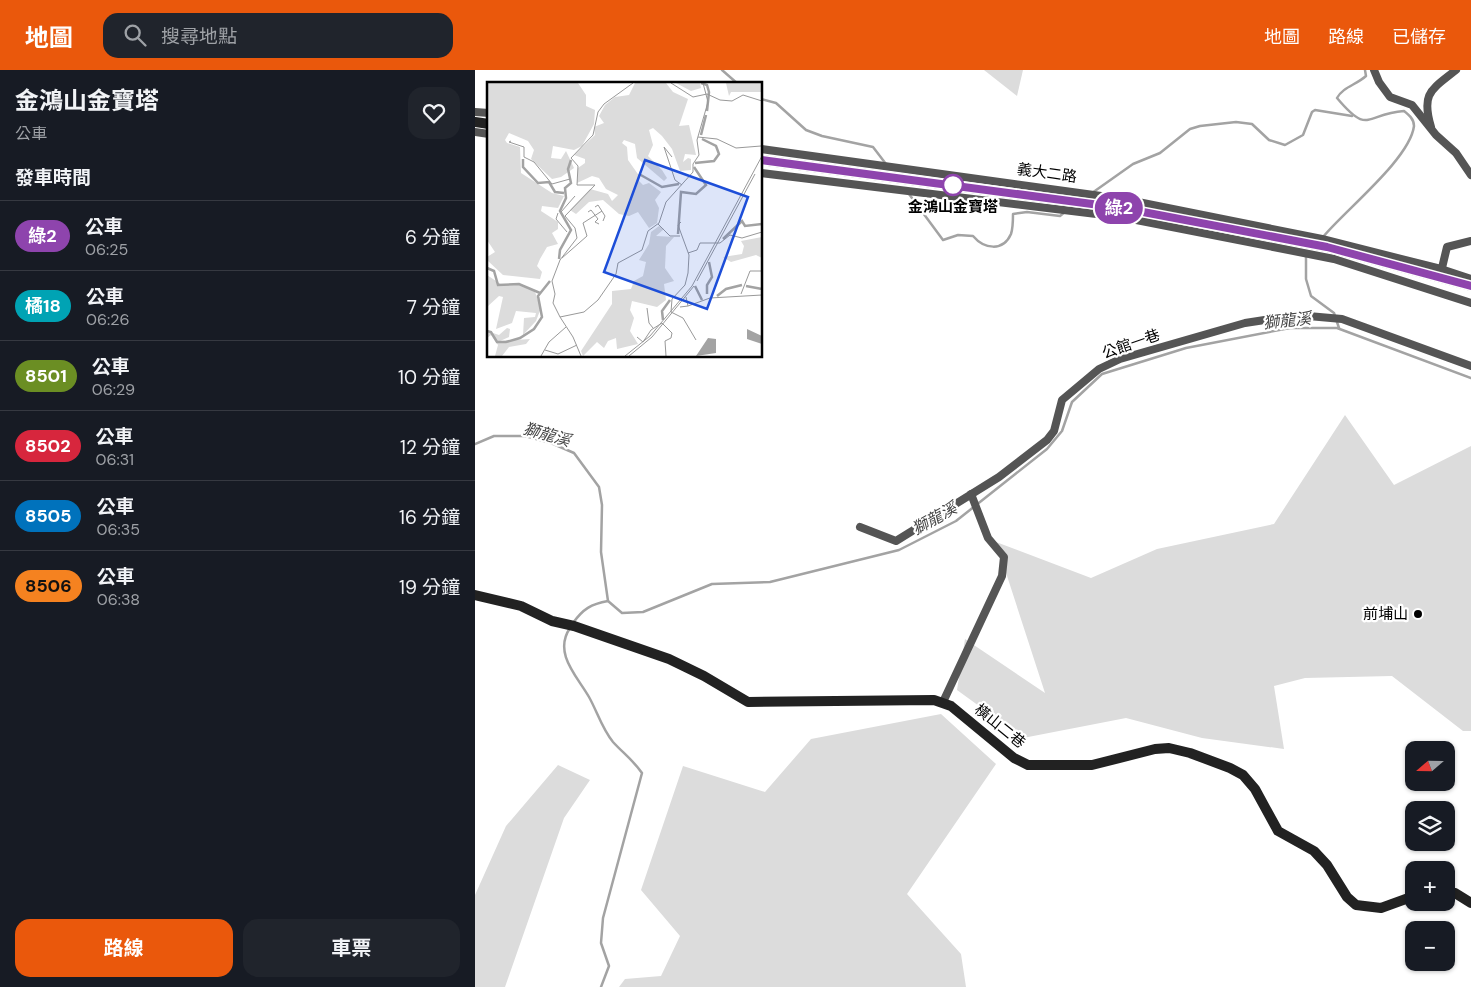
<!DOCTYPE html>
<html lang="zh-TW">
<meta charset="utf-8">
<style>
:root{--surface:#171b24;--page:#20242c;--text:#f1f3f6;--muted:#9ea1a6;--line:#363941;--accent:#ea580c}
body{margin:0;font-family:"DM Sans","Noto Sans TC",sans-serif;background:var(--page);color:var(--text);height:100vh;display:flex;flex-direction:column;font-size:19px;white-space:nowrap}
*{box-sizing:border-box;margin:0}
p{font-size:16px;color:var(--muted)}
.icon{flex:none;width:28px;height:28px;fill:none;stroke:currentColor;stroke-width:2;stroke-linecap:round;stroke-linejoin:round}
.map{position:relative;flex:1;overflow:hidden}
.side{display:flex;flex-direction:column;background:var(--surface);width:475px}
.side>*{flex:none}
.badge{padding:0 10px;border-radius:16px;font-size:18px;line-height:32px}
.needle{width:32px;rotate:250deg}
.controls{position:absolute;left:930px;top:671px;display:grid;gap:10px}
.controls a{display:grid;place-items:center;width:50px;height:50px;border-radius:10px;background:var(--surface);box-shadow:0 1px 4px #0004;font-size:25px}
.map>.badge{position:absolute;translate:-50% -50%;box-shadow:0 0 0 2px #fff}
h2{padding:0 15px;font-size:19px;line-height:45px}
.round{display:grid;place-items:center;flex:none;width:52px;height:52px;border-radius:15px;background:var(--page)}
.headline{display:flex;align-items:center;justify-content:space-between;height:85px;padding:0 15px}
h1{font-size:24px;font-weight:700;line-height:38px}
.action{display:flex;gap:10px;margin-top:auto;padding:10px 15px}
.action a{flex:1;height:58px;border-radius:15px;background:var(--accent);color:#fff;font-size:20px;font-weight:700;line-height:58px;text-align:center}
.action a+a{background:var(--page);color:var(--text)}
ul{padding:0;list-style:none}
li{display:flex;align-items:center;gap:15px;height:70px;padding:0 15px;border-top:1px solid var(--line)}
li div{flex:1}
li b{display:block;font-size:19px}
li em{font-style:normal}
li .badge{min-width:55px;font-weight:700;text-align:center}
header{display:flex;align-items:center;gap:30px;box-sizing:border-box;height:70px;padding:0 25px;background:var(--accent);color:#fff}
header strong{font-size:24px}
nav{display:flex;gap:28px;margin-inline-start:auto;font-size:18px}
.search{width:350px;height:45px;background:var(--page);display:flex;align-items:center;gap:12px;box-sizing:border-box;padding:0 18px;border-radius:15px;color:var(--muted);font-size:19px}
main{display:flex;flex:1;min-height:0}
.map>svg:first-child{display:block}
.green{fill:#dcdcdc}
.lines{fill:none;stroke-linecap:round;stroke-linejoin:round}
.stream{stroke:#a3a3a3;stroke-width:2.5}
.street{stroke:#555;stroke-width:8}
.secondary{stroke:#222;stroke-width:10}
.line-casing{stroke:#fff;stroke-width:11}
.line{stroke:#8e44ad;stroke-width:8}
.stop-dot{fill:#fff;stroke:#8e44ad;stroke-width:2.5}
.poi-dot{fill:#000;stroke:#fff;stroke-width:2}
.labels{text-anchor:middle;stroke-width:4.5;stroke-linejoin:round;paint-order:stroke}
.street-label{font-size:15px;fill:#000;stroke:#fff}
.stop-label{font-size:15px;font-weight:bold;fill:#000;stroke:#fff}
.poi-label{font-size:15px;fill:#000;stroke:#fff;text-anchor:end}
.water-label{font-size:16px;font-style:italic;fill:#444;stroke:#fff}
.inset-river{fill:none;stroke:#a3a3a3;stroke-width:2.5}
.inset-road{fill:none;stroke:#999;stroke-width:1}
.view{fill:#1d4ed8;fill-opacity:0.15;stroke:#1d4ed8;stroke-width:2.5}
.inset-edge{fill:none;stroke:#000;stroke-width:2.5}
</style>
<header>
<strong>地圖</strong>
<div class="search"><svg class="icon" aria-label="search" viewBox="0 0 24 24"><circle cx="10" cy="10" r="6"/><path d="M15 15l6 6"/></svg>搜尋地點</div>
<nav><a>地圖</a><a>路線</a><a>已儲存</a></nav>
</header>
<main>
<section class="side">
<div class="headline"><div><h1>金鴻山金寶塔</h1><p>公車</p></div><a class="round"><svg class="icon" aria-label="heart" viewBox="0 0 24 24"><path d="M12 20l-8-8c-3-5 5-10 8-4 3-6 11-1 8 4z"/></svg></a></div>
<h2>發車時間</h2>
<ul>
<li><span class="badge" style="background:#8e44ad;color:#fff">綠2</span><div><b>公車</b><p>06:25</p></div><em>6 分鐘</em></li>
<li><span class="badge" style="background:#00a3b4;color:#fff">橘18</span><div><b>公車</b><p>06:26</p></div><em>7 分鐘</em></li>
<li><span class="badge" style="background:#6b8e23;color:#fff">8501</span><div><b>公車</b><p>06:29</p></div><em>10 分鐘</em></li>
<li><span class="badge" style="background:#d7263d;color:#fff">8502</span><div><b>公車</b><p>06:31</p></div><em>12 分鐘</em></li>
<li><span class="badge" style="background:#0072bc;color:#fff">8505</span><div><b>公車</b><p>06:35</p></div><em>16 分鐘</em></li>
<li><span class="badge" style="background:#f58220;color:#111">8506</span><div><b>公車</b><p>06:38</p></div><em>19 分鐘</em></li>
</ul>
<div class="action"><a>路線</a><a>車票</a></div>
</section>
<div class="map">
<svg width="996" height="917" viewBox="0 0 996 917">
<rect width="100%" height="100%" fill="#fff"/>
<g class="green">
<polygon points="509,0 548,0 542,26"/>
<polygon points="870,345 919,415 996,376 996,661 988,661 917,606 830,608 799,616 809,679 727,668 651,648 548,668 482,620 490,569 570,623 521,472 616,508 682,479 799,454"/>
<polygon points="466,644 521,694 432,824 486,884 491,917 144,917 150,909 186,906 205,866 166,820 208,696 290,722 336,669"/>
<polygon points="83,695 115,710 89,748 30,917 0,917 0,825 31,756"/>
</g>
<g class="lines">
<g class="stream">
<polyline points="247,0 263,14"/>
<polyline points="286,29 301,33 331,60 347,66 398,77 411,94"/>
<polyline points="617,123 658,94 685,83 715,59 725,56 761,52 777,54 794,70 810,75 828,65 837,42 840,40 877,46"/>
<path d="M434 124 468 170 483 165 498 166C509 179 528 182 536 164 538 158 538 149 538 144L552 142 585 146 590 142"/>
<path d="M848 167C869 141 935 89 939 56 939 49 934 45 929 41 890 44 894 66 862 28 868 17 881 15 891 6L890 0"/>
<polyline points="831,186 831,209 836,226 859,243 864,258"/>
<polyline points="0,374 19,366 50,366 76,373 99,383 124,417 127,435 126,482 133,531 147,543 168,542 237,514 295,512 424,480 481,451 572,379 587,361 597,332 627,304 711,278 815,258 862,258 996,308"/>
<path d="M98 553C108 539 116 534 133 531"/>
<path d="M95 558C78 583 102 606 114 627 122 641 127 659 138 672 148 683 158 690 167 703L128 848 126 873 134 896 126 917"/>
</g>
<g class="street">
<polyline points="899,0 904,12 915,27 937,35 961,65 981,83 996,105"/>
<polyline points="0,42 14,43"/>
<path d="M956 57C946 23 956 20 981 0"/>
<polyline points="0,62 14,64"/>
<polyline points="286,79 648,129 847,169 966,199 996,209"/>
<polyline points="286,103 646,147 859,189 996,233"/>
<polyline points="966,202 972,177 996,171"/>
<polyline points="385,457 421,471 524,407 572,370 579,361 587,330 624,299 645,289 770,253 822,245 867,249 996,296"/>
<polyline points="468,632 527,506 529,487 513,468 496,424"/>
</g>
<g class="secondary">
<polyline points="0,52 14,54"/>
<polyline points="286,90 647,138 852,177 996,216"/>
<polyline points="0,525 46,536 77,551 99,556 194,589 229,606 273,632 459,630 476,636 539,688 553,695 617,695 680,679 694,678 715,683 755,698 768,705 780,719 803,761 839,781 852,795 872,827 881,835 906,838 939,826"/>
<polyline points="971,822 980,823 996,833"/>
</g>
</g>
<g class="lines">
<g class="line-casing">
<polyline id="line" points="286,90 647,138 852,177 996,216"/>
</g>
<use href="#line" class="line"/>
</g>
<circle class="stop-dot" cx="478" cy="115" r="10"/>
<circle class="poi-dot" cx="943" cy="544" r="5"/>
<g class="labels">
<g class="street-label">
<text transform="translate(572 103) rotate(8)" y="5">義大二路</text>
<text transform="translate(656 274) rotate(-19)" y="5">公館一巷</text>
<text transform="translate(525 656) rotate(39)" y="5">橫山二巷</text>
</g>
<g class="stop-label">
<text x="478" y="142">金鴻山金寶塔</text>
</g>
<g class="poi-label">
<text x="933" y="549">前埔山</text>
</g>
<g class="water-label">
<text transform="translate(812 250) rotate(-6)" y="6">獅龍溪</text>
<text transform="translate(72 364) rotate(16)" y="6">獅龍溪</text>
<text transform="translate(459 448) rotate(-29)" y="6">獅龍溪</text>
</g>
</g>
<g transform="translate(12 12)">
<rect width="275" height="275" fill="#fff"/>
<path d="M0 1H91L99 13V24L108 28 107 42 95 64 87 68 66 64 64 76 74 77 79 69 87 86 74 95 65 97 44 77 47 68 41 59 22 51 18 58 20 61 33 65 34 91 65 111 77 114 71 126 55 124 54 129 71 140V147L65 151 71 162 60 165 53 177 50 184 55 190 53 197 16 193 1 179 0 175 8 170 0 158ZM148 1H179L186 10 201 17 192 44 202 43 209 73 198 72 196 80 201 76 204 77V88L193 89 185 67 175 54 166 46 162 48 166 63 161 74 175 88 180 96 177 99 150 76 148 62 137 58 135 61 140 65 141 78 153 95 152 99 156 103 162 101 174 110 168 118 172 126 170 141 162 146 151 130 142 134 132 132 116 118 102 120 89 132 83 128 103 107 121 112 125 119 131 113 119 107 112 96 105 94 90 101 91 86 98 81V77L87 73 108 53 107 45 117 41 112 34 118 23 128 15 142 13ZM189 1H213L214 6 204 9ZM239 1H275V10H244L242 14ZM172 144 177 147 169 154 187 155 179 164 178 186 187 199 177 202 179 218 170 225 145 219 143 228 147 236 143 249 151 262 130 267 129 256 121 259 117 266 110 260 96 274 94 269 125 222V209L144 207 147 199 156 194 159 180 152 178 162 162 164 150ZM275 155V176L269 173 244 180 236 175 255 172 257 164 254 159ZM0 193 15 203H36L48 210 54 226 49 239 36 253 37 236 48 235 49 231 29 229 25 241 9 247 16 215 12 214 0 225ZM20 246 23 247 22 255 13 259 43 257 39 262 22 265 15 274H8L11 263 4 253 0 256V249L12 253Z" fill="#dcdcdc"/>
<path d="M260 247 275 254V262L260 257ZM221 256 229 257V271L209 274Z" fill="#a3a3a3"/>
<path class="inset-river" d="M214 1 220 3 222 10 220 29M214 53 219 33M36 77V85L51 101 62 100 68 110 77 111M208 81 227 79 232 72 229 64 215 57M152 92 175 105 192 102M191 152 194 110 209 112 219 103 207 85M236 157 255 139 258 144 275 142M72 177 73 168 84 148 73 129 79 116 78 106 84 101 81 87 84 78M0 186 7 189 11 203 32 202 53 211M208 204 215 218M259 204 275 207M220 212V203L225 195 222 180M230 214 239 207 255 203M176 238 175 229 183 218M0 249 4 250 10 260H19L33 256 47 247 55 235 51 214 63 199"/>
<path class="inset-road" d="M184 1 206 15 220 12M220 12 233 18 245 19 256 13 275 19M211 55 230 57 249 66 274 64M24 59 22 60 37 65V75L47 80 65 102 83 97M185 75 177 65 188 98 195 103M108 125 111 123 118 134 116 139M74 130 88 114M101 130 104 128 111 137 108 140 112 142M71 131 69 137 80 150M194 140 191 143 202 173 201 191 198 203 185 217 184 230 196 236 209 258M171 142 183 154H193M201 171 210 168 213 161H233L243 153 255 156 275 150M75 176 100 154 96 141 115 129M210 199 268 92M254 212 263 189H275M201 224 223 216 275 213M193 225 201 224 199 215M160 226 162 241 166 246M73 235 66 221 68 212 65 199 73 178 90 156 88 146 78 134 108 103H90L91 84 84 76 106 53 111 30 117 22 146 1M150 255 156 260 164 248 175 241 185 251 184 256 178 259 179 274M58 268 71 272 90 263M54 274 62 260 79 245M94 274 86 255 73 235 97 230 111 218 129 192 131 181 155 168 161 149 172 141 179 120 206 90V82L212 73 210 58 221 20 216 1M138 274 163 254 205 204 275 74M142 274 165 255 207 204"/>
<path class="view" d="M158 78 261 115 220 227 117 190Z"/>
<rect width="275" height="275" class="inset-edge"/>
</g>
</svg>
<div class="controls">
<a><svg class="needle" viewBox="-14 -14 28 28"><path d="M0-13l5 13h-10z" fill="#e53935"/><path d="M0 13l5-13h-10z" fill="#9ea1a6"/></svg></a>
<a><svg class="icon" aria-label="layers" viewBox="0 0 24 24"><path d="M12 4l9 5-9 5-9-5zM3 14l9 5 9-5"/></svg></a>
<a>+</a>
<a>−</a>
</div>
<b class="badge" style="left:644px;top:138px;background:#8e44ad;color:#fff">綠2</b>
</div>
</main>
